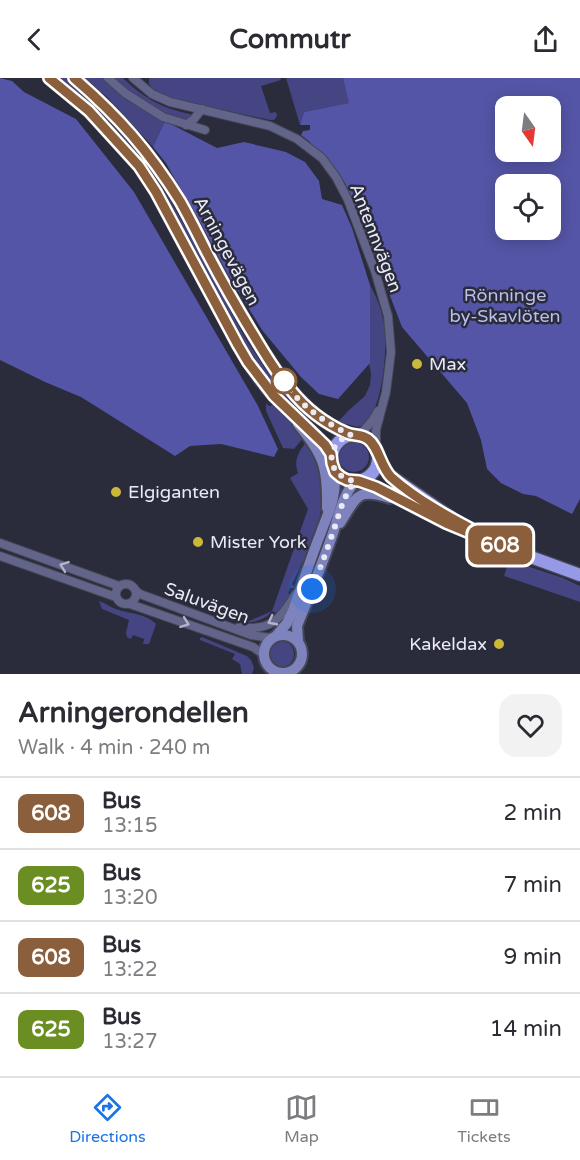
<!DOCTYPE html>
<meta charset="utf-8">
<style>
:root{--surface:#fff;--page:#f2f2f3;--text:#2b2b33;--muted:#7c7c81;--line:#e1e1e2;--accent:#1a73e8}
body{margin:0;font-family:"Varela Round",sans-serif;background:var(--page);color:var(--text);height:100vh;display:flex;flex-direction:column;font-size:22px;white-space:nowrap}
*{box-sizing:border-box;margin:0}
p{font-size:20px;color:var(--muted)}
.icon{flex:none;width:33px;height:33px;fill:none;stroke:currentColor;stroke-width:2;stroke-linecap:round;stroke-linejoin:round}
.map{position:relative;height:596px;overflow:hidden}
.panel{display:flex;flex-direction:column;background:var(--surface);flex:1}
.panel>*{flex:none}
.badge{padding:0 12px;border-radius:9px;font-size:21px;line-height:39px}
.needle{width:39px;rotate:166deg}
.buttons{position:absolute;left:495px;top:18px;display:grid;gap:12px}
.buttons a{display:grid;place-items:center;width:66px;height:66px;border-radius:12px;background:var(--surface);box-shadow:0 3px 15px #0003;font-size:30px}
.you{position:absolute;width:30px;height:30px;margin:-15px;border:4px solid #fff;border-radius:50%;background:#1a73e8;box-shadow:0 0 0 9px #1a73e833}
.map>.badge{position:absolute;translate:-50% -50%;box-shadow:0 0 0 3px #fff}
.round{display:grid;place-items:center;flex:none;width:63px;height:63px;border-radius:18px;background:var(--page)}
.headline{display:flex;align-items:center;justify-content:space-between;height:102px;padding:0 18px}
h1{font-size:28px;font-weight:700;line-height:45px}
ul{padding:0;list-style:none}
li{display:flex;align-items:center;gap:18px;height:72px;padding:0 18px;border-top:2px solid var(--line)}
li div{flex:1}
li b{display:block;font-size:22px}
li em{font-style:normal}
li .badge{min-width:66px;font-weight:700;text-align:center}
header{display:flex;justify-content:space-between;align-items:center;height:78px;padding:0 18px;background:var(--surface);font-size:27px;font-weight:700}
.dock{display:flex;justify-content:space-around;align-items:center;height:84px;border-top:2px solid var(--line);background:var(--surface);font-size:16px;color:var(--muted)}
.dock a{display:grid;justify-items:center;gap:3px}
.dock .selected{color:var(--accent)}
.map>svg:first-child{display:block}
.green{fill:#444582}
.forest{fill:#5555a7;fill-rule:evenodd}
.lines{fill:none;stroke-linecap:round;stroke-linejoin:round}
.street-casing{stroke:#454655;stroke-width:10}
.secondary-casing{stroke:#454655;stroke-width:14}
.primary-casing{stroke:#454655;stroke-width:15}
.street{stroke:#626489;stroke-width:8}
.secondary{stroke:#7f83bd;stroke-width:10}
.primary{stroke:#969ae6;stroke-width:12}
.oneway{stroke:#b3b4c9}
.line-casing{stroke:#fff;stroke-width:14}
.line{stroke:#8b5e3c;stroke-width:9}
.walk{stroke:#e9eaf4;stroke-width:6;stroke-dasharray:0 10.8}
.poi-dot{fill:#ccb939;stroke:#2a2b3b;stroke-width:2}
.stop-dot{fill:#fff;stroke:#8b5e3c;stroke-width:3}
.labels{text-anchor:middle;stroke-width:5;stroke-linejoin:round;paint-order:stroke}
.street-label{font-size:18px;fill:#e9eaf4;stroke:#2a2b3b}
.park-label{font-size:18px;fill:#bbbfec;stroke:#2a2b3b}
.poi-label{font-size:18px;fill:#e9eaf4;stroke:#2a2b3b;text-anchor:start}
</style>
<header><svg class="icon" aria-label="back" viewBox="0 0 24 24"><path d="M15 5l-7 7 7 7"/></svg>Commutr<svg class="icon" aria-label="share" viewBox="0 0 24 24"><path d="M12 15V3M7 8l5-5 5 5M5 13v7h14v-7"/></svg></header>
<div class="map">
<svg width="580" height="596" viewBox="0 0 580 596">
<rect width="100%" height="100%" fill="#2a2b3b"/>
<g class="green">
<path d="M59 0H67L94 25 123 55 151 90 196 167 245 260 264 289 281 310 299 330 312 341 309 345C291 326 273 308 258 287 237 257 221 223 204 191 185 154 165 115 140 81 120 54 86 20 59 0Z"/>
<polygon points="85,0 103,0 119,14 165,43 153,69 107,19"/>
<path d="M111 0H123C144 21 166 32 195 37L183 43 161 35 132 16Z"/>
<polygon points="149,0 280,0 281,2 261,8 270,35 276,34 277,38 274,42 270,42 176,22 153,11 149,6"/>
<polygon points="286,0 343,0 350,25 304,34 300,47"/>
<path d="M370 207C377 220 381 230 384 246 388 268 383 328 366 345 364 347 361 348 358 349L338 344 348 333 365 318 370 307 371 296 366 270 370 240Z"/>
<polygon points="266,325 269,328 273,327 288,340 304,359 294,371 283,370 266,333"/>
<path d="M308 362 317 375 324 418 320 437 312 465 292 506 295 509 293 510H290L288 515 290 517 285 530 279 536 272 533C266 542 251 546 241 544 231 543 221 537 212 534V530L247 544 272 533 308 431 290 400 298 395C293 381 299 373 308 362Z"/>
<circle cx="354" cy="379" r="15"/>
<polygon points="509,482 563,500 580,508 580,524 504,498"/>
<path d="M99 523C105 525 110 529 116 531 129 536 146 535 156 546L149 566H143L144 561 133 557 131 561 127 559 126 555 129 542 102 531Z"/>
<polygon points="202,559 247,578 251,582 254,590 252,596 242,596 240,586 232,581 235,576 200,562 200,560"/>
<circle cx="281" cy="576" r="13"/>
</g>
<g class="forest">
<polygon points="0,0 12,3 24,14 76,41 134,114 258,328 278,371 274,379 221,366 190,368 175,378 81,319 45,304 0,282"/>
<path d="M343 0H580V421L572 436 536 418 523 416 501 405 487 391 481 362 467 325 402 249 365 153 345 105 326 78 316 76 310 64 301 57 303 53 310 52V47H300L304 34 349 25ZM506 28H550V74H506ZM506 106H550V152H506Z"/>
<polygon points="165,43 217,70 244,64 286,74 305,84 319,103 322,121 342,127 352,150 370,207 370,285 338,321 319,316 301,299 262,252 214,173 166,85 153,69"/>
</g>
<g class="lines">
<g class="street-casing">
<g id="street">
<polyline points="108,0 125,15 163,39 205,52"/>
<polyline points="133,0 152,16 170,24 270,48 297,61 322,80 336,99 348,122 375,193 388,238 391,274 386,314 376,352 376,370"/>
<polyline points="186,47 194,41 202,31"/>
<polyline points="360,357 372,343 378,333"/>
<polyline points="0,465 119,508"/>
<polyline points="0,478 116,519"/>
<circle cx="126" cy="516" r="10"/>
<polyline points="136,513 140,516 251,557 271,560"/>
<polyline points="130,526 253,569 263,576"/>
<path d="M239 549C272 554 280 540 296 516"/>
</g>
</g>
<g class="secondary-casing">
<g id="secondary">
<path d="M298 346C324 377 328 390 327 430"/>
<path d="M340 445C357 419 356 409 390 420"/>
<circle cx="283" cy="576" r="19"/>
<path d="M277 557 287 545 293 533C302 508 310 482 320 457 329 432 336 422 335 394"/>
<path d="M298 563 297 548C309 518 322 487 333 455 339 437 342 419 355 403"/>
</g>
</g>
<g class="primary-casing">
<g id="primary">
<path d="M49 0 89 33 139 88 156 114 238 267C249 285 261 305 276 320 295 339 316 354 331 376"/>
<path d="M74 0C116 36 152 76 181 125 208 171 230 220 258 265 274 291 291 316 315 336 325 345 338 351 351 357"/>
<circle cx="355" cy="380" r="23"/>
<polyline points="378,379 389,397 450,439"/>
<polyline points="359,403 376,409 446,445 528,478 580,497"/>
</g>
</g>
<use href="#street" class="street"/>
<use href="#secondary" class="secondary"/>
<use href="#primary" class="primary"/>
</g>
<defs><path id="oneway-chevron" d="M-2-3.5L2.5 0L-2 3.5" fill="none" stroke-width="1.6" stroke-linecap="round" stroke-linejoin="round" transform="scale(1.5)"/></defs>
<g class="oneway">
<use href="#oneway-chevron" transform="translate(64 488) rotate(-160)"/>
<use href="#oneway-chevron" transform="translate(272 543) rotate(152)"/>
<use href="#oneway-chevron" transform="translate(185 545) rotate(20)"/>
</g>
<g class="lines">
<g class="line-casing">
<path id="line" d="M49 0 89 33 139 88 156 114 238 267 248 284 274 318 325 367 331 376 332 385 335 394 341 399 347 402 359 403 376 409 446 445 511 472C471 450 426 430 391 399 380 388 379 369 368 361 361 356 354 358 347 355 324 345 305 330 290 311 278 297 268 281 259 266 240 235 222 204 205 171 197 155 189 139 180 123 149 73 118 38 74 0"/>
</g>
<use href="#line" class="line"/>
<path class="walk" d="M284 303C297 325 325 345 351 357 323 366 326 399 355 403 342 420 339 438 332 457 326 475 319 493 312 511"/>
</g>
<g class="poi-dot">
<circle cx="417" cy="286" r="6"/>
<circle cx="116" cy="414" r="6"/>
<circle cx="198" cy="464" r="6"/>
<circle cx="499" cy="566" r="6"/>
</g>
<circle class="stop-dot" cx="284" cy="303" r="12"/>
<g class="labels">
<g class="street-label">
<text transform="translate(376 160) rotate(69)" y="6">Antennvägen</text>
<text transform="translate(227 173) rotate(62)" y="6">Arningevägen</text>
<text transform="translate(207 525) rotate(20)" y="6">Saluvägen</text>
</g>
<g class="park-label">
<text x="505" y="223">Rönninge<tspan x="505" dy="21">by-Skavlöten</tspan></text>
</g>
<g class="poi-label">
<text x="429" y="292">Max</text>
<text x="128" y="420">Elgiganten</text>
<text x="210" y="470">Mister York</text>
<text x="487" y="572" text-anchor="end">Kakeldax</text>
</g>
</g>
</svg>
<div class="buttons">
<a><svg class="needle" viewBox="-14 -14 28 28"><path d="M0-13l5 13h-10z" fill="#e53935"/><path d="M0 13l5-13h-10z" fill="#7c7c81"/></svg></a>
<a><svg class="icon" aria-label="locate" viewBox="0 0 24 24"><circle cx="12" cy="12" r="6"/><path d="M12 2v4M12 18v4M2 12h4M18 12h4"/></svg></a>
</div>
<div class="you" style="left:312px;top:511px"></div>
<b class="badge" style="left:500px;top:467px;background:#8b5e3c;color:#fff">608</b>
</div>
<section class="panel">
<div class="headline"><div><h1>Arningerondellen</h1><p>Walk · 4 min · 240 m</p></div><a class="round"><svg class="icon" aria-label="heart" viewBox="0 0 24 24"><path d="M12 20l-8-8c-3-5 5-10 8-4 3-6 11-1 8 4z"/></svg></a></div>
<ul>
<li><span class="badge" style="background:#8b5e3c;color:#fff">608</span><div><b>Bus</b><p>13:15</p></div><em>2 min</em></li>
<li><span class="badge" style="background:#6b8e23;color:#fff">625</span><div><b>Bus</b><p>13:20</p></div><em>7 min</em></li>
<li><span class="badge" style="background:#8b5e3c;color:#fff">608</span><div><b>Bus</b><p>13:22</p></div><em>9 min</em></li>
<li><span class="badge" style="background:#6b8e23;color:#fff">625</span><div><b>Bus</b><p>13:27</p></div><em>14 min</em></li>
</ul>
</section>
<nav class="dock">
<a class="selected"><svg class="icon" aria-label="directions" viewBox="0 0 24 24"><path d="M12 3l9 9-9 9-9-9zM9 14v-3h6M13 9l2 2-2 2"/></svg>Directions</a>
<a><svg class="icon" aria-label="map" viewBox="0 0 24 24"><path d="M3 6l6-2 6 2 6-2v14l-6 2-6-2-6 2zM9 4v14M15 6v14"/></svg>Map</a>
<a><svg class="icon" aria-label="tickets" viewBox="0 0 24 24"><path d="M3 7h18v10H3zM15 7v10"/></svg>Tickets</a>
</nav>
